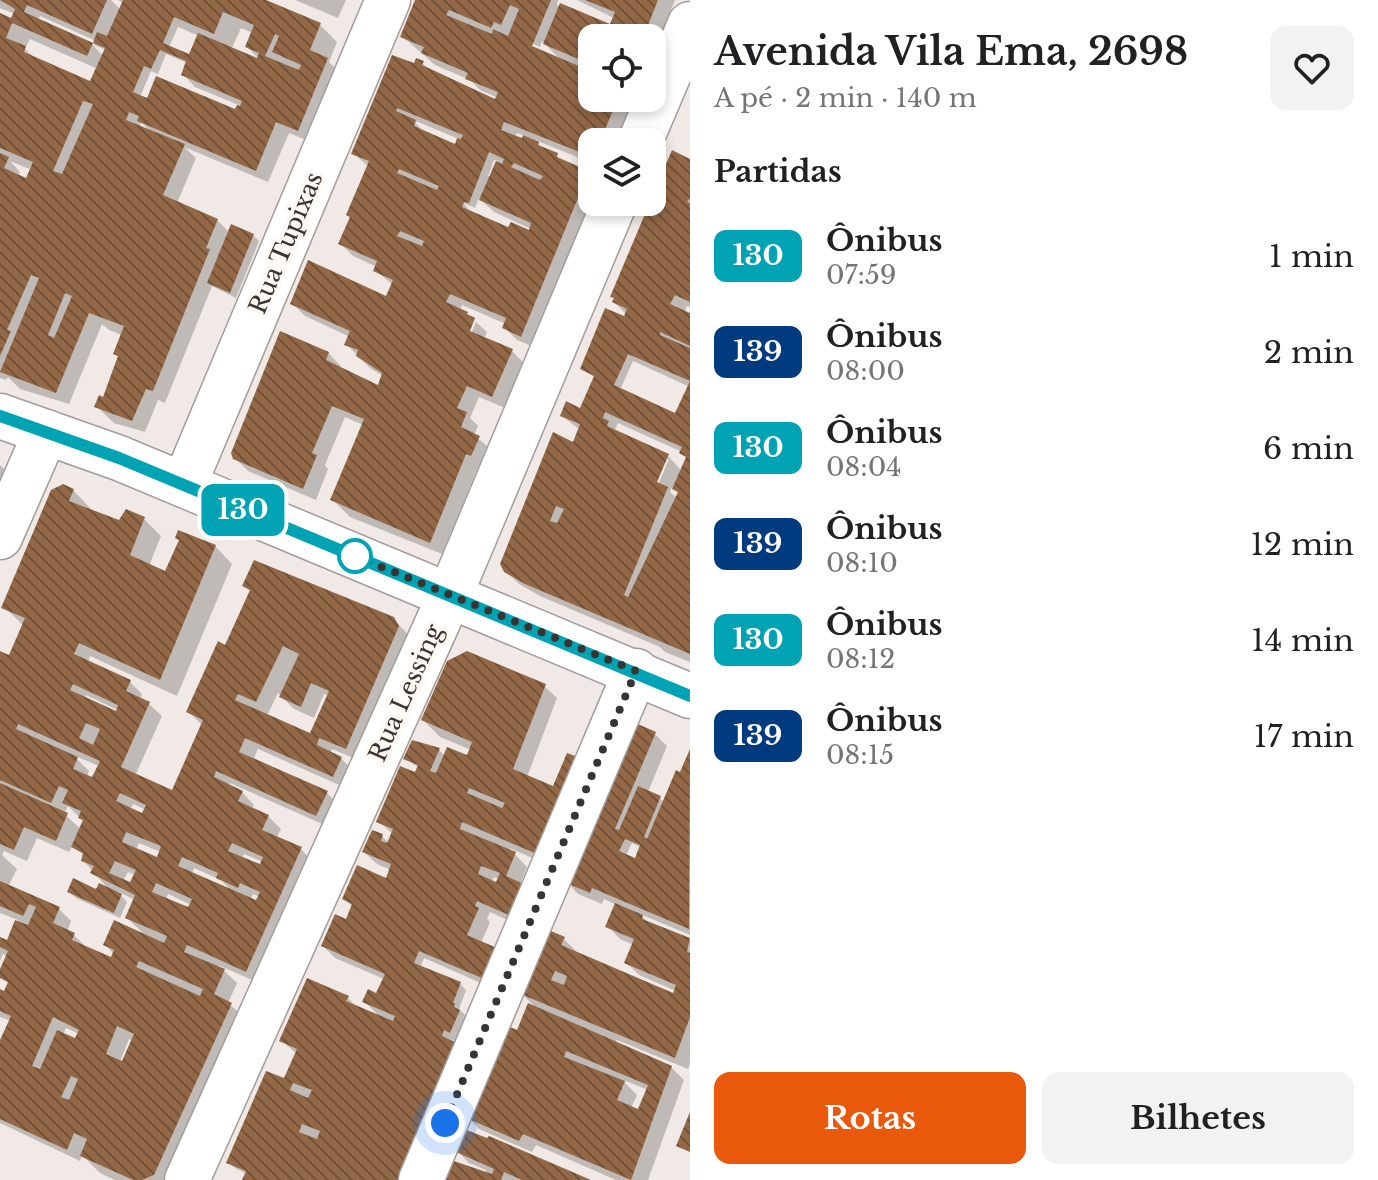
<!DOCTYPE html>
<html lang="pt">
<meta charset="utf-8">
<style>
:root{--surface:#fff;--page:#f2f2f2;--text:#202124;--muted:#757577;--accent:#ea580c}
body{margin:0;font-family:"Libre Baskerville",serif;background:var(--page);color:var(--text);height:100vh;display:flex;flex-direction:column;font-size:30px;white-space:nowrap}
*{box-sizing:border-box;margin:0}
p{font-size:26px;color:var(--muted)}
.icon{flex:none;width:44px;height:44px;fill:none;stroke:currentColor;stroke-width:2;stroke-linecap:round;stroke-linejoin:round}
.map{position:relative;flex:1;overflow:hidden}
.side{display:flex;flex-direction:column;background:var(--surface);width:688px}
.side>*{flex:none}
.badge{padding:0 16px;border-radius:12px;font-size:28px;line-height:52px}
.fabs{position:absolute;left:578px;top:24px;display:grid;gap:16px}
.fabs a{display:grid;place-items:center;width:88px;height:88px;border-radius:16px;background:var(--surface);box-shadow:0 4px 12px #0003;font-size:40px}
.you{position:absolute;width:40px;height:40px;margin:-20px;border:6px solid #fff;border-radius:50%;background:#1a73e8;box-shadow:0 0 0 12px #1a73e833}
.map>.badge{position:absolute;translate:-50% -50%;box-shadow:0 0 0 4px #fff}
h2{padding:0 24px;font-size:30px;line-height:72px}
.round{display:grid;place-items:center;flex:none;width:84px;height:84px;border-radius:16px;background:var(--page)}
.headline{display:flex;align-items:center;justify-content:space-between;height:136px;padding:0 24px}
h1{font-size:38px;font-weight:700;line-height:60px}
.action{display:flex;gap:16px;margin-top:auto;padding:16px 24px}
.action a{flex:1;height:92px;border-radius:16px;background:var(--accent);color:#fff;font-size:32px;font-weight:700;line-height:92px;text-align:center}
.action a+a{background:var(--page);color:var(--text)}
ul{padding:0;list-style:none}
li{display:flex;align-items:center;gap:24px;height:96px;padding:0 24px}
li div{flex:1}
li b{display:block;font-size:30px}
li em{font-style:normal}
li .badge{min-width:88px;font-weight:700;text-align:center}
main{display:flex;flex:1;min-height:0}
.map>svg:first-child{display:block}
.shadow{fill:#0003;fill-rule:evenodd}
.building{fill:url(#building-back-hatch);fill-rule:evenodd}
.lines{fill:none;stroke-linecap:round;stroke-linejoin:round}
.minor-casing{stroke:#a39c98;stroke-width:47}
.major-casing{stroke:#a39c98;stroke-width:47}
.minor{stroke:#fff;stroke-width:44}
.major{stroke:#fff;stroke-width:44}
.line-casing{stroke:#fff;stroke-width:18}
.line{stroke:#00a3b4;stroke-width:12}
.walk{stroke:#373533;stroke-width:8;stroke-dasharray:0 14.4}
.stop-dot{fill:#fff;stroke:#00a3b4;stroke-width:4}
.labels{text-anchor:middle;stroke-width:8;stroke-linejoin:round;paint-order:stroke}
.street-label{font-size:24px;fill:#373533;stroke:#fef7f2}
</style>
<main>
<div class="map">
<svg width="690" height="1180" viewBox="0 0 690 1180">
<defs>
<pattern id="building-back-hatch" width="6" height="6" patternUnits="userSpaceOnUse" patternTransform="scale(2)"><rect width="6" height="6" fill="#936847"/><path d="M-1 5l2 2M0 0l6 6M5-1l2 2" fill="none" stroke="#725239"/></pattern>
</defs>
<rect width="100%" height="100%" fill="#f0e9e5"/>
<g class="shadow">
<path d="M0 0H111L121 10 124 3 117 0H261L320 25 337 42 329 62 344 77 311 142 289 133 268 182 184 147 196 158 177 203 217 220 230 233 253 235 259 241 236 298 212 286 165 403 158 400 145 432 114 423 96 406 104 400 120 358 115 354 122 335 109 330 102 324 69 404 20 389 8 377 6 380 0 378V15L12 21 15 14 0 8ZM40 16 96 41 94 45 106 50 103 56 92 44 38 21ZM178 27 199 36 190 57 169 47ZM241 28 253 33 247 47 264 64 231 50ZM30 39 98 69 91 84 36 60 25 49ZM166 54 187 63 183 74 195 87 241 106 236 112 140 97 151 71 158 74ZM141 122 151 132 140 127ZM10 161 32 170 27 180 18 176 20 172Z"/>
<polygon points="295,0 346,0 338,18"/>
<path d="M417 0H558L557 5 611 27 614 18 577 0H675L652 57V38H592V98H635L617 142H592V163L535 140 544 150 592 177V202L534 347 517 340 504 327 506 324 462 305 460 310 474 320 464 339 468 341 476 322 487 332 484 339 512 351 524 363 505 408 479 397 470 418 478 426 474 435 492 450 484 467 479 465 442 554 350 517 332 499 363 425 345 417 325 465 328 469 316 500 248 471 235 458 328 353 341 366 340 369 378 388 383 376 370 368 346 344 350 337 305 316 293 304 387 298 393 285 375 270 377 267 353 256 340 243 369 167 353 153 415 66 422 63 431 71 496 102 498 98 480 90 470 80 435 65 402 36ZM515 36 540 47 542 41 562 61 515 41ZM413 120 459 139 456 146 426 134ZM517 133 525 136 523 141 515 138ZM494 160 498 161 491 177 488 176ZM479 198 494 212 531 229 530 233 509 229 473 214 463 203 475 208Z"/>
<path d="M690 161V307L687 306 684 313 690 316V662L665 652 660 647 540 596 519 584 506 571 580 430 562 416 581 410 596 378 582 368 625 318 627 315 614 302ZM633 361 690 387 676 416 620 390ZM618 423 682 452 688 459 682 471 668 456 615 430ZM665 459H669L655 492 652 491ZM672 487 679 494 677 498 670 492Z"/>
<polygon points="0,465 5,470 0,512"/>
<path d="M73 490 90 508 89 510 120 523 144 519 161 536 149 566 166 574 215 546 232 564 177 696 90 656 88 662 130 682 142 694 140 700 149 704 162 716 135 776 173 793 201 724 189 712 226 648 251 592 245 586 393 619 406 632 410 640 358 760 332 749 330 754 341 758 353 771 346 788 258 749 254 758 326 792 339 805 329 827 230 783 228 786 242 792 254 805 252 809 268 816 281 829 276 839 301 849 313 862 259 983 218 965 237 983 228 1003 244 1017 177 1180H115L100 1173 82 1155 80 1161 0 1123V1045L11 1021 0 1017V991L5 993 10 984 0 977 8 956 3 954 0 961V939L8 943 18 920 0 913V653L10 658 24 626 4 607ZM278 693 294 709 314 718 324 694 329 696 311 736 267 716ZM86 695 122 712 120 715 84 699ZM73 755 99 766 93 780 87 777 89 771ZM133 804 146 810 143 815 130 810ZM68 806 84 822 81 829 64 814ZM37 838 69 852 72 846 85 856 83 860 110 891 70 892 76 898 120 918 127 902 117 891 135 900 127 918 146 936 105 945 114 954 112 959 88 949 74 935 67 932 71 921 59 909 8 887 17 869 2 855 4 851 27 861ZM139 843 161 852 158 860 136 850ZM244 854 263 862 261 867 242 859ZM194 868 221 880 233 892 192 874ZM128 872 135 875 131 885 123 881ZM168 894 191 905 189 910 166 900ZM253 894 260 897 257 902 250 900ZM66 1028 79 1034 76 1041 63 1035ZM129 1039 133 1041 122 1065 119 1064Z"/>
<path d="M544 686 557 698 527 777 549 865 509 848 527 867 520 884 523 927 490 912 487 919 490 922 481 943 497 990 424 958 420 968 460 984 466 990 459 1009 467 1017 463 1044 450 1039 468 1057 416 1180H244L247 1174 235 1168 229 1162 285 1081 297 1054 282 1041 347 997 358 1008 381 1018 365 1002 377 996 384 979 335 958 323 946 347 922 353 907 344 899 387 880 391 870 377 864 364 852 382 836 389 843 393 834 378 821 416 775 419 768 406 759 413 743 439 750 445 756 468 757 471 750 440 737 423 720ZM494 877 499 879 497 884 492 882Z"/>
<path d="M655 734 667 746 648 792 665 802 690 755V935L640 914 650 924 690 941V1063L688 1069 617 1040 615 1043 671 1067 684 1080 648 1180H616L536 1145 532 1152 479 1129 467 1116 518 1032 537 1009 520 992 564 939 576 951 575 953 674 996 676 991 639 975 626 962 634 945 620 939 608 926 617 905 604 899 602 904 578 894 566 881ZM632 843 642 848 637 861 626 856ZM621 1079 648 1090 639 1111 631 1108 637 1095Z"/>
<polygon points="457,1151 586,1180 444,1180 484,1174 486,1170 469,1163"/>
</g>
<g class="building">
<path d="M0 0H107L92 34 27 5 24 12 93 43 87 56 12 23 6 38 26 46 24 52 90 81 105 48 93 43 97 32 107 36 123 0H266L321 23 310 50 328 58 298 131 276 122 256 171 137 121 139 116 129 112 126 120 185 144 163 195 218 219 206 248 210 249 153 391 146 389 132 421 94 407 99 395 103 397 118 356 113 354 124 326 89 313 56 393 0 372 39 278 31 275 7 330 11 331 0 356V153L9 157 4 168 26 178 33 162 0 148V13L11 18 15 9ZM223 12 254 25 245 47 259 53 257 58 198 33 189 54 163 43 174 17 214 34ZM275 34 279 36 272 52 301 65 299 70 265 56ZM160 50 186 61 181 75 242 101 240 106 237 105 235 109 156 76 147 98 133 92 144 66 151 69ZM83 101 93 104 62 174 53 171ZM65 293 72 296 54 338 48 335Z"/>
<path d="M415 0H551L532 46 581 67 583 61 543 44 560 3 610 24 615 12 585 0H658L643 38H592V98H618L600 142H592V157L504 122 501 130 522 138 523 135 539 142 538 145 558 153 557 157 589 171 521 337 502 328 506 318 450 294 446 302 468 312 467 314 475 318 470 331 513 349 492 397 467 386 457 408 467 412 461 427 480 436 471 456 466 454 430 543 330 500 364 419 332 406 312 453 317 455 303 489 233 459 231 453 280 331 329 352 326 360 378 385 382 373 356 356 358 350 344 345 350 331 290 304 308 260 386 296 393 280 373 271 377 261 338 244 350 217 346 215 369 161 351 154 392 55 414 63 416 58 424 61 422 65 495 99 498 92 465 79 468 73 421 53 424 47 400 37ZM510 5 519 9 508 36 493 29 492 34 446 15 449 10 491 28 494 22 501 25ZM397 108 463 135 461 139 457 138 455 144 414 126 416 120 396 111ZM489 152 504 159 502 164 496 161 479 200 531 223 529 230 511 222 508 227 462 207 464 202 469 203ZM514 163 543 176 540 180 511 167ZM399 169 439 186 437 190 397 173ZM400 231 424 241 422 246 397 236Z"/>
<path d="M672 150 690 159V198L687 202 690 203V302L675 295 670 304 690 313V346L660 332V335L690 348V654L525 584 504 572 500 564 553 432 573 442 580 424 560 416 566 401 580 408 594 376 580 369 605 308 624 316 627 309 612 302 614 298 610 297ZM628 354 690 381 675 413 614 385ZM605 412 682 447 679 453 686 457 672 489 678 492 628 597 624 595 668 487 657 482 669 454 607 426 609 421 603 418ZM556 506 564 509 557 523 550 521Z"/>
<polygon points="231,224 254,234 230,293 207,283"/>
<path d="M63 484 74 489 69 501 119 520 126 509 145 517 130 555 165 571 179 540 175 538 178 530 216 545 160 680 79 643 74 654 131 680 126 691 150 702 121 767 172 790 203 720 186 712 218 641 225 645 250 590 242 586 254 560 394 617 399 626 346 749 319 738 317 745 342 757 333 777 245 738 239 752 328 791 316 816 216 771 214 777 243 791 238 801 269 815 262 830 302 847 246 972 187 945 184 952 225 969 214 994 232 1003 154 1175 142 1180H133L80 1156 87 1139 74 1133 67 1150 0 1119V1040L11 1016 0 1011V989L4 991 8 982 0 978V969L8 951 0 947V937L7 940 15 920 28 925 36 907 29 904 23 916 0 906V881L60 907 53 923 75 933 72 940 111 957 114 950 103 945 114 920 164 943 167 936 125 918 135 895 90 873 94 866 81 861 83 853 71 847 83 820 78 818 81 811 62 803 68 790 59 786 51 803 0 780V651L9 655 25 618 1 608 51 490ZM283 646 299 654 279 697 301 707 311 683 329 691 310 733 235 700 238 694 256 702ZM73 684 118 705 116 711 70 690ZM86 723 100 729 93 745 79 738ZM18 724 100 761 92 777 73 769 78 757 16 729ZM120 793 146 805 142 813 116 801ZM126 832 161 846 157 857 122 842ZM232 843 263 857 260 864 228 851ZM182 857 218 873 216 878 238 888 240 883 260 892 256 900 178 866ZM115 861 136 870 130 882 109 873ZM156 883 192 899 188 907 152 892ZM139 961 203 989 200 996 136 967ZM53 1017 79 1030 75 1038 57 1030 40 1069 32 1066ZM117 1026 134 1034 122 1061 106 1054ZM71 1076 78 1079 69 1100 61 1097Z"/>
<path d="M467 651 546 684 513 769 553 786 567 753 578 757 537 854 462 822 460 829 516 852 506 876 524 884 511 916 477 901 475 906 479 908 467 935 497 948 484 979 419 951 414 963 461 982 453 1003H455L454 1007 460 1010 450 1033 444 1030 442 1036 457 1043 418 1137 399 1180H242L246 1171 226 1163 266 1071 284 1078 297 1049 279 1041 307 978 349 996 346 1001 393 1021 395 1016 362 1002 368 989 376 993 385 974 321 946 335 914 346 919 352 904 342 899 357 865 386 878 391 864 362 852 372 830 383 834 381 841 387 843 393 829 376 822 400 766 415 772 418 765 403 759 412 740 440 748 430 771 436 773 447 747 467 755 472 742 421 720 447 661ZM469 788 505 803 502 808 467 793ZM481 866 500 873 496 882 478 874ZM293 1083 312 1090 308 1098 290 1090ZM302 1124 320 1131 317 1139 299 1132Z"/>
<path d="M631 721 656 732 615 829 619 830 638 786 661 796 644 837 647 839 676 770 680 772 690 749 689 929 592 888 590 893 564 882 611 786 605 784ZM625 839 640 845 635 858 619 851Z"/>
<polygon points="0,783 68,813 56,841 24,827 14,850 0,844"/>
<polygon points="73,878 96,889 99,883 122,894 114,913 67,892"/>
<path d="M615 903 643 915 642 919 690 938 687 952 690 953V1017L675 1058 518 993 544 928 565 937 561 945 673 993 676 985 624 963 634 939 605 927ZM555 971 567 976 564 985 551 980Z"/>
<path d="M528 1003 672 1066 631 1180 523 1134 519 1141 464 1117 503 1024 517 1030ZM566 1051 648 1085 638 1109 617 1100 625 1081 564 1057Z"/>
<polygon points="690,1112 690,1152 676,1146"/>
<polygon points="464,1129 487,1138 489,1136 591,1180 522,1180 504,1172 501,1180 442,1180 451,1160 492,1174 494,1169 454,1151"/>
</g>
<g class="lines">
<g class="minor-casing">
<g id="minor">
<polyline points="640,142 690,24"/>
<polyline points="184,485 388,0"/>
<polyline points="0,537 46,432"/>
<polyline points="187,1180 450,595 615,202"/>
<polyline points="421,1180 636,671"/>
</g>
</g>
<g class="major-casing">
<polyline id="major" points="0,416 119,458 690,696"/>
</g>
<use href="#minor" class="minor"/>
<use href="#major" class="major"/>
</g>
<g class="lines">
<g class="line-casing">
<polyline id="line" points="0,416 119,458 690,696"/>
</g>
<use href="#line" class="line"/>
<polyline class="walk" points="355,556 636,671 445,1123"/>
</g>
<circle class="stop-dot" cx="355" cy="556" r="16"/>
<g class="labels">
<g class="street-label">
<text transform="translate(286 243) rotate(-67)" y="8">Rua Tupixas</text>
<text transform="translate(406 693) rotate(-66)" y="8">Rua Lessing</text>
</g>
</g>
</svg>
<div class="fabs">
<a><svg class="icon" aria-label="locate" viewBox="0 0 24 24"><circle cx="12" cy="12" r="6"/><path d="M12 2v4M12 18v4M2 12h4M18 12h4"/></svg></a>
<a><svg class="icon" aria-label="layers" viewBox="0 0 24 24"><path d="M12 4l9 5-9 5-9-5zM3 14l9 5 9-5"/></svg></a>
</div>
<div class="you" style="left:445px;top:1123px"></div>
<b class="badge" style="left:243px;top:510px;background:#00a3b4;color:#fff">130</b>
</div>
<section class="side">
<div class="headline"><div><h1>Avenida Vila Ema, 2698</h1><p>A pé · 2 min · 140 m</p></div><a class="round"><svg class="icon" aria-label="heart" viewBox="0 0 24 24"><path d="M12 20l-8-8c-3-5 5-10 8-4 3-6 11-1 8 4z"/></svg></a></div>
<h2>Partidas</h2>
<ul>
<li><span class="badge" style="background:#00a3b4;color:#fff">130</span><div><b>Ônibus</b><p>07:59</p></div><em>1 min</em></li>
<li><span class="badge" style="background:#003b80;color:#fff">139</span><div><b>Ônibus</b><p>08:00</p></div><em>2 min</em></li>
<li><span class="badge" style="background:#00a3b4;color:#fff">130</span><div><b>Ônibus</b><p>08:04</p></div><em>6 min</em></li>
<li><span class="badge" style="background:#003b80;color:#fff">139</span><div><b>Ônibus</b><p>08:10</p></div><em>12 min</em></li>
<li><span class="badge" style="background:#00a3b4;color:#fff">130</span><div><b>Ônibus</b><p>08:12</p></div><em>14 min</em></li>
<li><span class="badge" style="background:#003b80;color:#fff">139</span><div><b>Ônibus</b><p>08:15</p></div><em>17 min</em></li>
</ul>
<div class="action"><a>Rotas</a><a>Bilhetes</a></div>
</section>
</main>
